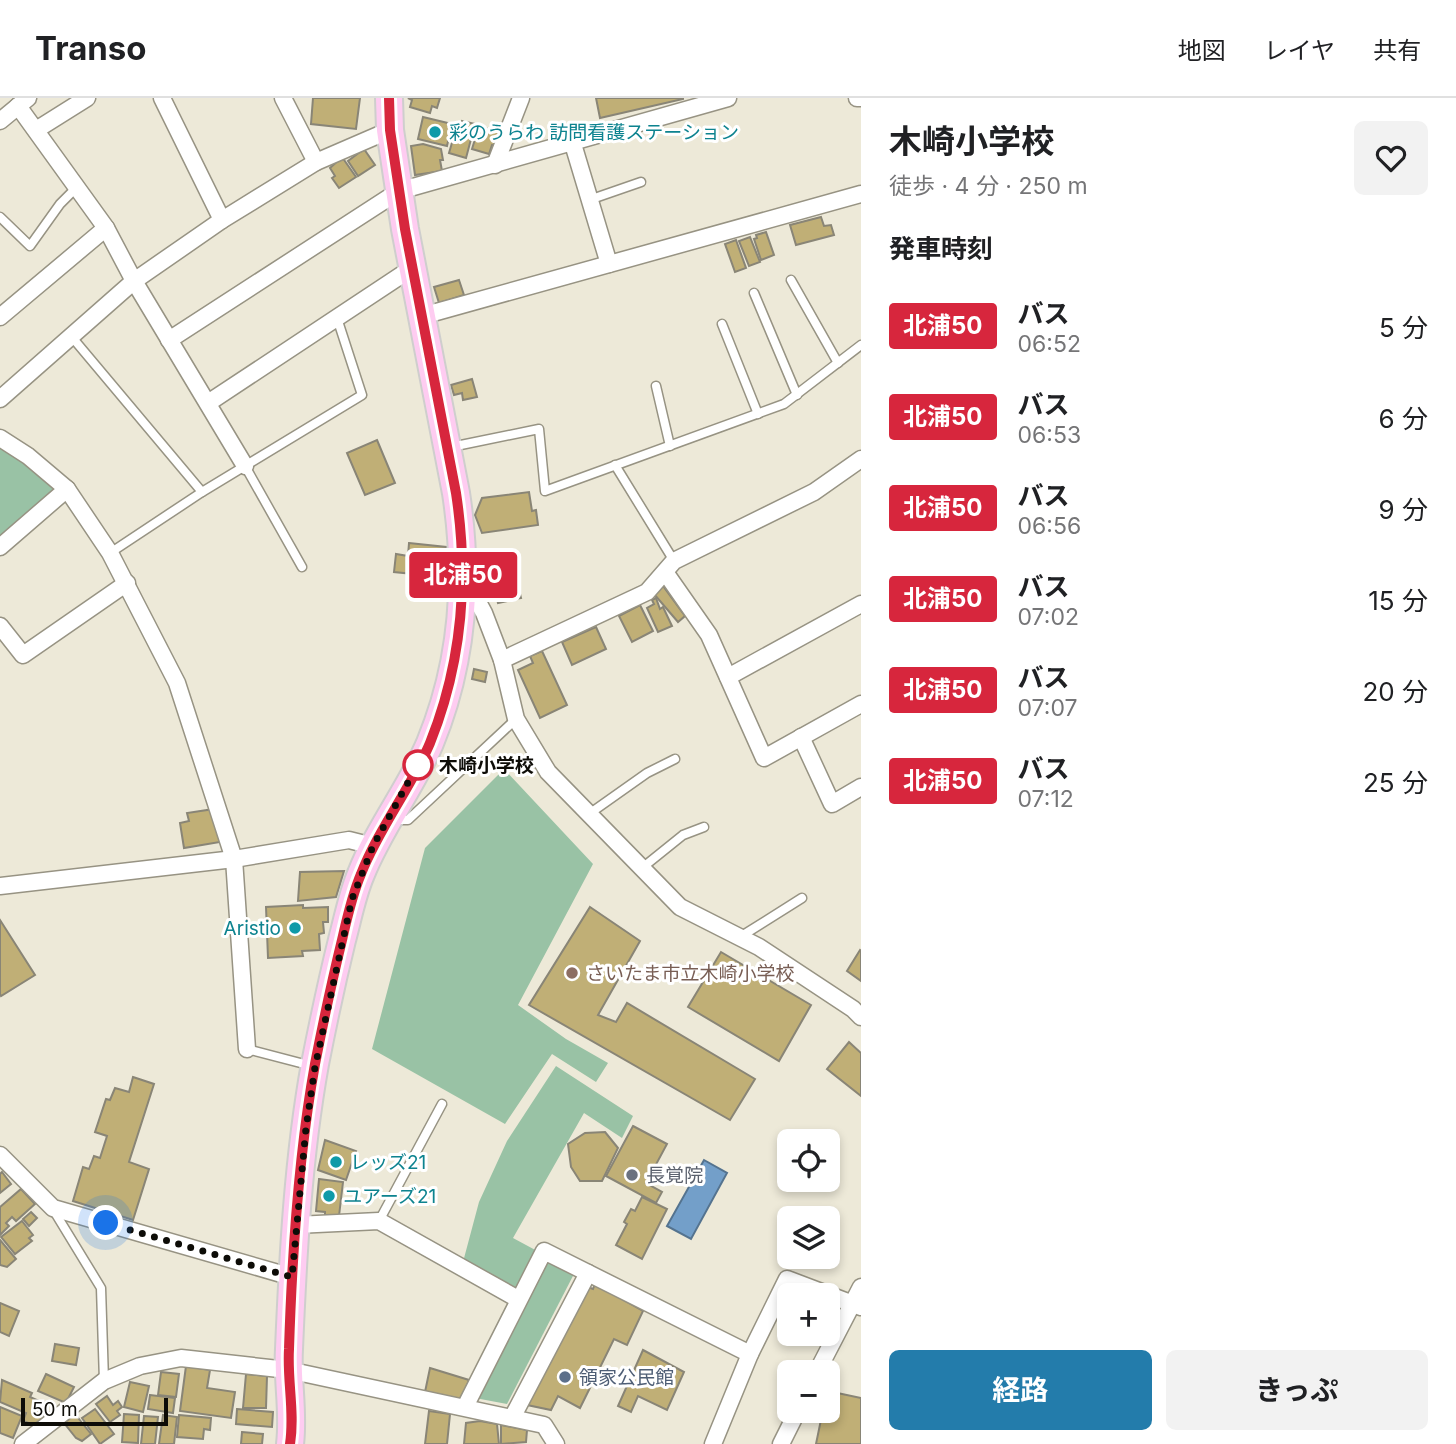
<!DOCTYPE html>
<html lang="ja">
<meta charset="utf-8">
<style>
:root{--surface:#fff;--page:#f2f2f2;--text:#202124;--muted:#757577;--line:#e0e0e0;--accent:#237cab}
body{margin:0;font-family:Inter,"Noto Sans JP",sans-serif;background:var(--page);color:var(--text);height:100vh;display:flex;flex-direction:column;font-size:26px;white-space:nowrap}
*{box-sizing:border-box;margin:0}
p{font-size:23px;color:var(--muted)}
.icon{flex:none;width:38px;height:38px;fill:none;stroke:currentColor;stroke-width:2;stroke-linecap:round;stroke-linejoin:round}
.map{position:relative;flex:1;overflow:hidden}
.drawer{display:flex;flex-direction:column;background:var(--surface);width:595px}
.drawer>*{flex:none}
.badge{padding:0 14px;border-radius:5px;font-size:24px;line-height:46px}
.controls{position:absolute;left:777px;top:1031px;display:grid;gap:14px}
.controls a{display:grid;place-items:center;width:63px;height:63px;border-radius:10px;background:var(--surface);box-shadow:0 4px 10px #0003;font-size:35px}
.scale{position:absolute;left:21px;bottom:18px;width:147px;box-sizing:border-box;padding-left:7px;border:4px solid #0d0c07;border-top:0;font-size:19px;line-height:24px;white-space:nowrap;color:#0d0c07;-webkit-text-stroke:5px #fff;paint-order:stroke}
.you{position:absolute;width:35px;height:35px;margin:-18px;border:5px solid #fff;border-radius:50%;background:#1a73e8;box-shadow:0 0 0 10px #1a73e833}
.map>.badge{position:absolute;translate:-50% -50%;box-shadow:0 0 0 4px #fff}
h2{padding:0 28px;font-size:26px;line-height:63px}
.round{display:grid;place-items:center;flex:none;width:74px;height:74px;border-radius:10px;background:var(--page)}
.head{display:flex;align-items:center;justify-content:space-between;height:119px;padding:0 28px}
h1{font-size:33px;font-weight:700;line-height:52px}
.button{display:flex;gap:14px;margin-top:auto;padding:14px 28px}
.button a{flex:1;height:80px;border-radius:10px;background:var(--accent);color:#fff;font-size:28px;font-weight:700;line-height:80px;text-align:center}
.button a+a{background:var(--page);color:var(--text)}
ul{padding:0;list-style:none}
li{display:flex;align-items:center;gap:21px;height:91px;padding:0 28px}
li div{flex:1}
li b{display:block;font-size:26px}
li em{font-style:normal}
li .badge{min-width:77px;font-weight:700;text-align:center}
header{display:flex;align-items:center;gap:42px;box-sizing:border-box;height:98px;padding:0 35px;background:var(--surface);border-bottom:2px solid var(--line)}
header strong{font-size:33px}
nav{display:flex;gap:38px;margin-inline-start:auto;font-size:24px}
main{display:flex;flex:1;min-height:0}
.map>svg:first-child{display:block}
.green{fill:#99c2a5}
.water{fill:#739fc9;stroke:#54738f;stroke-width:2}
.building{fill:#c0af76;stroke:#898576;stroke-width:2}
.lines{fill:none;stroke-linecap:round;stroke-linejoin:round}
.lane-casing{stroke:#979383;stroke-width:11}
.street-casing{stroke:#979383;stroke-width:19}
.primary-casing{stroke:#cfcecd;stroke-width:30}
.lane{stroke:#fff;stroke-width:8}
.street{stroke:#fff;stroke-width:16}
.primary{stroke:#feccf1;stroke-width:26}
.line-casing{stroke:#fff;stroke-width:16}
.line{stroke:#d7263d;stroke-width:10}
.walk{stroke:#0d0c07;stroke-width:7;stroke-dasharray:0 12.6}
.culture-dot{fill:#0f9aa8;stroke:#fff;stroke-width:2.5}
.stop-dot{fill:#fff;stroke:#d7263d;stroke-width:3.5}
.education-dot{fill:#8d6e63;stroke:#fff;stroke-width:2.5}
.worship-dot{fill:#6b7280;stroke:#fff;stroke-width:2.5}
.service-dot{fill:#5c6f8a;stroke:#fff;stroke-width:2.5}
.labels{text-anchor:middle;stroke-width:6;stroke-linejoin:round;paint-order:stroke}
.culture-label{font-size:19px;fill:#0d838f;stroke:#fff;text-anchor:start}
.stop-label{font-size:19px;font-weight:bold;fill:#0d0c07;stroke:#fff;text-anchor:start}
.education-label{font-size:19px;fill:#785e54;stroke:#fff;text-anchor:start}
.worship-label{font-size:19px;fill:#5b616d;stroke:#fff;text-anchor:start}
.service-label{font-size:19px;fill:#4e5e75;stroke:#fff;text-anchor:start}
</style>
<header>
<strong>Transo</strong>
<nav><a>地図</a><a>レイヤ</a><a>共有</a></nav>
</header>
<main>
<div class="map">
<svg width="861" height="1346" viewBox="0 0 861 1346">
<rect width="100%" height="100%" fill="#ede9d8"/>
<g class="green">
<polygon points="0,348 53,386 52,397 0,439"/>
<polygon points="504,671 593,766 518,907 566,941 608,965 596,984 552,956 505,1026 372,951 425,750"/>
<polygon points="556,968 633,1018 622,1040 584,1015 513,1140 539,1154 519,1192 463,1164 479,1104 507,1043"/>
<polygon points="547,1159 575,1174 507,1306 475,1300"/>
</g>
<polygon class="water" points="704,1062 727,1075 691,1141 667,1128"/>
<g class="building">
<polygon points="313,0 360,0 356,31 311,26"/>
<polygon points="408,0 440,0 437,10 432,8 430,15 410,9 412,2"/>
<polygon points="596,0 683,0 683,1 600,20"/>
<polygon points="423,19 452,26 447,48 418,41"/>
<polygon points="462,23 475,26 466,60 449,55 456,31 459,31"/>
<polygon points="479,28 500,35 496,48 492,47 489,56 472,51"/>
<polygon points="423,46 441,51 443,62 440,62 442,73 415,77 411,48"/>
<polygon points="364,51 375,67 358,78 348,63"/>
<polygon points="342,59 356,79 339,90 332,80 335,78 330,70"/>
<polygon points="821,119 824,128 831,127 834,137 796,147 790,127"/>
<polygon points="766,134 774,157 761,162 754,141 757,140 756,137"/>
<polygon points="750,139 760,164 749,168 739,143"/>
<polygon points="736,142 746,170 735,174 725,146"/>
<polygon points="459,182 464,197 439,205 434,189"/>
<polygon points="472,281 477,299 463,302 462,295 454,297 451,287"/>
<polygon points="377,342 395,385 365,397 347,355"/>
<polygon points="529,394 532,413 536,412 538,427 482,435 475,417 482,400"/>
<polygon points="409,445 446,449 443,479 394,474 396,456 408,458"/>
<polygon points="514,472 521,500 498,505 491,478"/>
<polygon points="663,488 685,518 678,524 654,496"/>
<polygon points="656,500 660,511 663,509 672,528 658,534 647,510 654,506 652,502"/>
<polygon points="640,507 653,533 632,544 619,518"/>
<polygon points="596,529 606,551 572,567 562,544"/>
<polygon points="542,553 567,607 540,620 518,572 533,565 530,558"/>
<polygon points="474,571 487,574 485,584 472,581"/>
<polygon points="214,711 220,744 184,750 180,725 189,723 187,715"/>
<polygon points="344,773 336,799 298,803 300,774"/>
<polygon points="303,807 303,810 328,809 328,824 323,824 324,835 319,836 320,852 302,853 303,858 268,860 266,809"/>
<polygon points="590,809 640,843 598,917 616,924 627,905 755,981 730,1022 529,907"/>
<polygon points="0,822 35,877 1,898 0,896"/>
<polygon points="860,852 861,853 861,883 847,873"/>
<polygon points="721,854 811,907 779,963 688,909"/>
<polygon points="849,944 861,955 861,998 827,971"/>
<polygon points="133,979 154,986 129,1064 149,1071 133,1122 73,1103 83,1069 89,1071 94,1058 100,1060 107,1038 95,1034 106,1001 110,1002 115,990 129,994"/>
<polygon points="633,1028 667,1046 646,1085 662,1094 656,1105 606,1078"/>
<polygon points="605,1034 618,1050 602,1083 580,1083 571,1069 568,1046 585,1035"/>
<polygon points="325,1042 356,1053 346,1082 318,1072"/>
<polygon points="2,1074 11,1086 0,1095 0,1076"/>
<polygon points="319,1081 343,1084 339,1118 325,1117 325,1114 316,1113"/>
<polygon points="21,1091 35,1106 16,1123 12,1119 6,1125 9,1128 0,1137 0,1109"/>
<polygon points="642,1099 667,1111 642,1161 616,1147 627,1126 624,1124 631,1111 635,1113"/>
<polygon points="31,1114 37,1120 29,1128 23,1121"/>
<polygon points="22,1123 33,1137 29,1140 32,1143 15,1156 1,1139"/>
<polygon points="0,1142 16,1161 7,1169 0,1167"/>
<polygon points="595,1186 643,1213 627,1247 614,1241 580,1310 558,1298 551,1312 527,1307 588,1189 593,1191"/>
<polygon points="0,1205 19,1213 9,1238 0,1234"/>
<polygon points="55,1246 79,1250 76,1267 52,1263"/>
<polygon points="643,1252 684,1274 667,1312 638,1298 631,1314 618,1308"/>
<polygon points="186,1268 210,1272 207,1290 235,1294 231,1320 180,1313"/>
<polygon points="430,1270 469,1282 462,1302 425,1294"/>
<polygon points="161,1274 179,1276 176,1299 158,1297"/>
<polygon points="46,1276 74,1289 66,1305 38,1293"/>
<polygon points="246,1276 267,1278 266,1310 243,1310"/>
<polygon points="2,1282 32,1295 30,1299 48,1307 41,1324 37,1328 23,1323 26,1315 0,1304"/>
<polygon points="130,1284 149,1288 143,1314 124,1309"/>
<polygon points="828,1293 861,1300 861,1346 816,1346 823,1312 828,1312"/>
<polygon points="150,1297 175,1300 173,1315 148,1311"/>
<polygon points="107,1298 113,1307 118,1303 122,1309 117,1313 120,1317 110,1324 96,1306"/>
<polygon points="0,1309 22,1318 13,1340 0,1335"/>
<polygon points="95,1311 114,1336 100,1346 82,1320"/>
<polygon points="237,1311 273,1314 272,1329 236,1326"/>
<polygon points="429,1313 450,1316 447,1346 425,1346"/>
<polygon points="75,1316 91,1336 82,1343 76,1340 64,1325"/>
<polygon points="124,1316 139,1317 138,1345 122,1344"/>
<polygon points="163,1317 177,1319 174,1346 159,1346"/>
<polygon points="179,1317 211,1320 210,1332 204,1331 203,1341 177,1339"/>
<polygon points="144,1318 158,1319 155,1346 141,1346"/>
<polygon points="480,1323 497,1326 499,1346 464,1346 466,1325"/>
<polygon points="501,1327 527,1332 526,1344 501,1346"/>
<polygon points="242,1334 263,1336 262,1346 241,1346"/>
</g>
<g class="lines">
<g class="lane-casing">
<g id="lane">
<polyline points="589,102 641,84"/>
<polyline points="0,119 30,148 60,106 77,89"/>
<polyline points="791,182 838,265"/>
<polyline points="754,195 797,297"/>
<polyline points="722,226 758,316"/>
<polyline points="71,238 202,394 362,297 337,220"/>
<polyline points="656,288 670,348"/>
<polyline points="451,349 539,331 545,393 784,306 861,247"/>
<polyline points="615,367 674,463"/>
<polyline points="245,368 302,469"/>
<polyline points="110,455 202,394"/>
<polyline points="589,716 647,675 675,661"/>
<polyline points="394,722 408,722 516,621"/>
<polyline points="642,770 683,737 704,729"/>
<polyline points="740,839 802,800"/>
<polyline points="247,951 312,968"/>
<polyline points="54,1113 101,1190 104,1283"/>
<polyline points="379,1123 442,1006"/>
</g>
</g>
<g class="street-casing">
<g id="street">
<polyline points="162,0 222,122"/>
<polyline points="283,0 316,64"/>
<polyline points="857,0 860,0"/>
<polyline points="18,8 106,130 134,183 245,368"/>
<polyline points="0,23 28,0"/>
<polyline points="36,32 87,0"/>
<polyline points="573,46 609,166"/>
<polyline points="495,67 521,0"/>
<polyline points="422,218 861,96"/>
<polyline points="0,219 106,130"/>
<polyline points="169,242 399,93 728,0"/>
<polyline points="0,301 134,183 222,122 316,64 390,32"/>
<polyline points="208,305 412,170"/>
<polyline points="0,340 28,358 67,391 110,455 177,585 234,761 247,951"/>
<polyline points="0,449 67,391"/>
<polyline points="665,474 709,537 764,660 861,606"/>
<polyline points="463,492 477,502 484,515 502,562 516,621 548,674 680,809 759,849 853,911 861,919"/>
<polyline points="0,528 23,557 127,485"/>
<polyline points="502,562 647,494 674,463 814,394 861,361"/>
<polyline points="728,579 861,506"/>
<polyline points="801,639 832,706 861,689"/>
<polyline points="0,788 234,761 349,742 373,748"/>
<polyline points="0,1057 53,1110 292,1179"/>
<polyline points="296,1127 379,1123 518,1201"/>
<polyline points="817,1274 861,1189"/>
<polyline points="465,1309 544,1153 750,1256"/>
<polyline points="512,1320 588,1175"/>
<polyline points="23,1346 104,1283 140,1268 181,1260 288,1272 544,1327 556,1346"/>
<polyline points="713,1346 750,1256 787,1181 861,1209"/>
<polyline points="781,1346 798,1312"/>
</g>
</g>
<g class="primary-casing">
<path id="primary" d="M290 1346C294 1314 287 1283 289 1251 293 1157 298 1060 315 966 323 925 332 883 342 842 348 820 352 797 361 776 379 730 411 690 430 645 463 565 469 480 456 395L405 131 390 32 389 0"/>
</g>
<use href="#lane" class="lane"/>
<use href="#street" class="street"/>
<use href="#primary" class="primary"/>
</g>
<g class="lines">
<g class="line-casing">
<path id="line" d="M290 1346C295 1314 287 1283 289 1251 292 1157 298 1059 315 966 323 925 332 883 342 842 347 820 352 797 361 776 379 730 411 690 430 645 462 565 469 480 456 395L405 131 390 32 389 0"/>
</g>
<use href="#line" class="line"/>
<polyline class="walk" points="106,1125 292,1179 306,1030 315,969 352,801 373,748 421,661 418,667"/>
</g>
<g class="culture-dot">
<circle cx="435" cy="34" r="7"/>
<circle cx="295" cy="830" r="7"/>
<circle cx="336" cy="1064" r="7"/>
<circle cx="329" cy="1098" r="7"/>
</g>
<circle class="stop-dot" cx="418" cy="667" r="14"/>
<circle class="education-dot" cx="572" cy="875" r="7"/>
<circle class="worship-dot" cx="632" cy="1077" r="7"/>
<circle class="service-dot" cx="565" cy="1279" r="7"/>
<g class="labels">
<g class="culture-label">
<text x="449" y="41">彩のうらわ 訪問看護ステーション</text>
<text x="281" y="837" text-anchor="end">Aristio</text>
<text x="350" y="1071">レッズ21</text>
<text x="343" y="1105">ユアーズ21</text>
</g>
<g class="stop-label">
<text x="439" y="674">木崎小学校</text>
</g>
<g class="education-label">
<text x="586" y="882">さいたま市立木崎小学校</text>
</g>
<g class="worship-label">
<text x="646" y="1084">長覚院</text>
</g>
<g class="service-label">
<text x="579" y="1286">領家公民館</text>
</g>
</g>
</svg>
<div class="controls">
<a><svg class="icon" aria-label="locate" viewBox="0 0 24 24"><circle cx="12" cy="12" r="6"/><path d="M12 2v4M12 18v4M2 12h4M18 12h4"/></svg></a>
<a><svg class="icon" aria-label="layers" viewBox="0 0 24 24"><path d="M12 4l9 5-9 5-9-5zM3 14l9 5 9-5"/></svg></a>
<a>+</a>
<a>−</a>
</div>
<div class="scale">50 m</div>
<div class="you" style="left:106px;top:1125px"></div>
<b class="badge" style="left:463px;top:477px;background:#d7263d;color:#fff">北浦50</b>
</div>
<section class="drawer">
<div class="head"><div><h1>木崎小学校</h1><p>徒歩 · 4 分 · 250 m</p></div><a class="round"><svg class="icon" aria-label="heart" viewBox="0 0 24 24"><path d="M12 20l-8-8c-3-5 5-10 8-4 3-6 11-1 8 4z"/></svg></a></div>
<h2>発車時刻</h2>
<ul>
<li><span class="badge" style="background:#d7263d;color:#fff">北浦50</span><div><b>バス</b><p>06:52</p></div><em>5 分</em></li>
<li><span class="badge" style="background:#d7263d;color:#fff">北浦50</span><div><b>バス</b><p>06:53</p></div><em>6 分</em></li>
<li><span class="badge" style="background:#d7263d;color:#fff">北浦50</span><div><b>バス</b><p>06:56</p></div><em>9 分</em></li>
<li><span class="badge" style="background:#d7263d;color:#fff">北浦50</span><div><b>バス</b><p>07:02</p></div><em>15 分</em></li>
<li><span class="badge" style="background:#d7263d;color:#fff">北浦50</span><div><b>バス</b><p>07:07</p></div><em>20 分</em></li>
<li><span class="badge" style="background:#d7263d;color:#fff">北浦50</span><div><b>バス</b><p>07:12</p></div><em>25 分</em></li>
</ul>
<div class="button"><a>経路</a><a>きっぷ</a></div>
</section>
</main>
